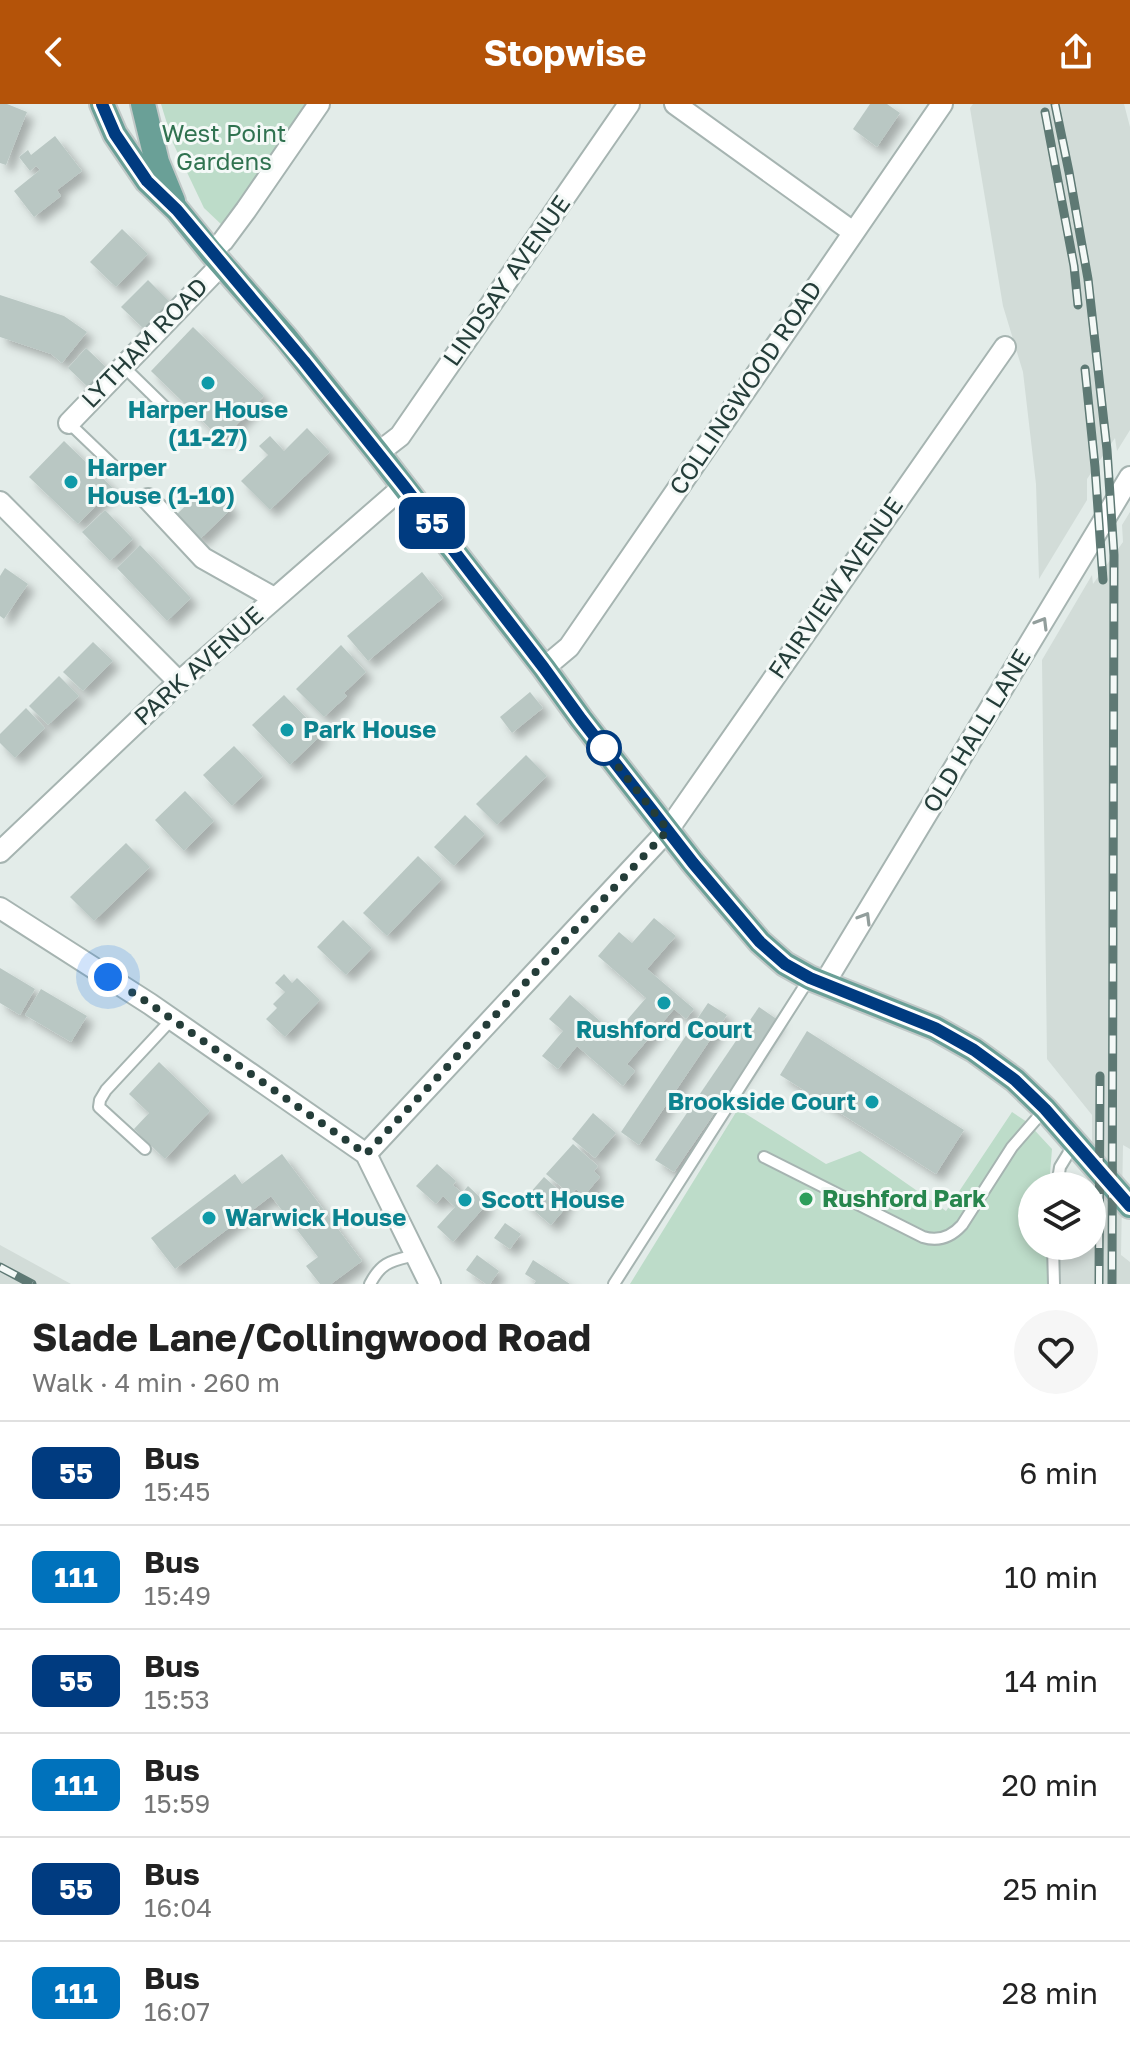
<!DOCTYPE html>
<meta charset="utf-8">
<style>
:root{--surface:#fff;--page:#f6f6f6;--text:#222;--muted:#767676;--line:#e0e0e0;--accent:#b45309}
body{margin:0;font-family:"Golos Text",sans-serif;background:var(--page);color:var(--text);height:100vh;display:flex;flex-direction:column;font-size:30px;white-space:nowrap}
*{box-sizing:border-box;margin:0}
p{font-size:26px;color:var(--muted)}
.icon{flex:none;width:44px;height:44px;fill:none;stroke:currentColor;stroke-width:2;stroke-linecap:round;stroke-linejoin:round}
.map{position:relative;height:1180px;overflow:hidden}
.side{display:flex;flex-direction:column;background:var(--surface);flex:1}
.side>*{flex:none}
.badge{padding:0 16px;border-radius:12px;font-size:28px;line-height:52px}
.fabs{position:absolute;left:1018px;top:1068px;display:grid;gap:16px}
.fabs a{display:grid;place-items:center;width:88px;height:88px;border-radius:50%;background:var(--surface);box-shadow:0 4px 12px #0003;font-size:40px}
.you{position:absolute;width:40px;height:40px;margin:-20px;border:6px solid #fff;border-radius:50%;background:#1a73e8;box-shadow:0 0 0 12px #1a73e833}
.map>.badge{position:absolute;translate:-50% -50%;box-shadow:0 0 0 4px #fff}
.round{display:grid;place-items:center;flex:none;width:84px;height:84px;border-radius:42px;background:var(--page)}
.overview{display:flex;align-items:center;justify-content:space-between;height:136px;padding:0 32px}
h1{font-size:38px;font-weight:700;line-height:60px}
ul{padding:0;list-style:none}
li{display:flex;align-items:center;gap:24px;height:104px;padding:0 32px;border-top:2px solid var(--line)}
li div{flex:1}
li b{display:block;font-size:30px}
li em{font-style:normal}
li .badge{min-width:88px;font-weight:700;text-align:center}
header{display:flex;justify-content:space-between;align-items:center;height:104px;padding:0 32px;background:var(--accent);color:#fff;font-size:36px;font-weight:700}
.map>svg:first-child{display:block}
.built{fill:#d2dcd8}
.green{fill:#bddcc9}
.building{fill:#b9c7c3;filter:url(#shadow)}
.lines{fill:none;stroke-linecap:round;stroke-linejoin:round}
.service-casing{stroke:#a6b4b1;stroke-width:14}
.minor-casing{stroke:#a6b4b1;stroke-width:24}
.primary-casing{stroke:#c2c9c8;stroke-width:28}
.service{stroke:#fff;stroke-width:10}
.minor{stroke:#fff;stroke-width:20}
.primary{stroke:#6aa097;stroke-width:24}
.rail-casing{stroke:#5e7974;stroke-width:9}
.rail{stroke:#f4f9f7;stroke-width:6;stroke-dasharray:18;stroke-linecap:butt}
.oneway{stroke:#929e9c}
.line-casing{stroke:#fff;stroke-width:18}
.line{stroke:#003b80;stroke-width:12}
.walk{stroke:#243d39;stroke-width:8;stroke-dasharray:0 14.4}
.culture-dot{fill:#0f9aa8;stroke:#f4f9f7;stroke-width:3}
.stop-dot{fill:#fff;stroke:#003b80;stroke-width:4}
.leisure-dot{fill:#2e9e5b;stroke:#f4f9f7;stroke-width:3}
.labels{text-anchor:middle;stroke-width:6;stroke-linejoin:round;paint-order:stroke}
.park-label{font-size:24px;fill:#307250;stroke:#f4f9f7}
.street-label{font-size:24px;fill:#243d39;stroke:#f4f9f7}
.culture-label{font-size:24px;font-weight:bold;fill:#0d838f;stroke:#f4f9f7;text-anchor:start}
.leisure-label{font-size:24px;font-weight:bold;fill:#27864d;stroke:#f4f9f7;text-anchor:start}
</style>
<header><svg class="icon" aria-label="back" viewBox="0 0 24 24"><path d="M15 5l-7 7 7 7"/></svg>Stopwise<svg class="icon" aria-label="share" viewBox="0 0 24 24"><path d="M12 15V3M7 8l5-5 5 5M5 13v7h14v-7"/></svg></header>
<div class="map">
<svg width="1130" height="1180" viewBox="0 0 1130 1180">
<defs>
<filter id="shadow"><feDropShadow dx="7" dy="7" stdDeviation="4" flood-color="#0004"/></filter>
</defs>
<rect width="100%" height="100%" fill="#e3ece9"/>
<g class="built">
<polygon points="973,0 1124,0 1130,23 1130,326 1117,347 1115,334 1087,375 1087,396 1039,475 1036,380 1023,268 1003,202 970,4"/>
<polygon points="1130,408 1130,1045 1123,1041 1121,1151 1130,1158 1130,1180 1052,1180 1049,1142 1092,1142 1092,1011 1047,955 1042,556 1092,471 1093,480 1123,438 1122,421"/>
<polygon points="0,1141 71,1180 0,1180"/>
</g>
<g class="green">
<polygon points="161,0 306,0 223,122 204,104 173,39"/>
<polygon points="738,1005 826,1060 860,1047 946,1107 1012,1008 1027,1018 1052,1045 1049,1082 1032,1082 1032,1142 1049,1142 1052,1180 630,1180"/>
</g>
<g class="building">
<polygon points="0,0 7,0 27,8 6,61 0,59"/>
<polygon points="870,0 887,0 900,9 877,43 853,25"/>
<polygon points="55,32 82,67 57,86 61,92 34,113 14,87 40,66 36,62 30,67 19,53 28,46 31,51"/>
<polygon points="122,125 148,150 116,183 90,158"/>
<polygon points="148,176 171,199 145,226 121,203"/>
<polygon points="0,191 64,212 87,228 62,259 51,250 0,233"/>
<polygon points="193,223 264,292 222,336 151,267"/>
<polygon points="86,244 109,266 90,285 68,264"/>
<polygon points="307,324 330,348 270,406 241,377 268,351 259,342 270,332 284,347"/>
<polygon points="64,337 113,384 78,420 29,373"/>
<polygon points="208,380 232,404 199,436 175,412"/>
<polygon points="105,406 133,435 110,457 82,428"/>
<polygon points="140,441 191,494 167,517 117,464"/>
<polygon points="5,464 28,480 4,515 0,512 0,472"/>
<polygon points="422,468 443,494 368,557 347,532"/>
<polygon points="93,538 113,557 83,587 63,568"/>
<polygon points="341,541 366,568 344,589 347,592 324,613 296,585"/>
<polygon points="59,572 79,592 48,621 29,602"/>
<polygon points="530,588 543,604 512,629 500,613"/>
<polygon points="284,591 322,630 290,661 252,621"/>
<polygon points="26,604 45,624 15,654 0,639 0,630"/>
<polygon points="234,642 263,672 232,702 203,671"/>
<polygon points="526,651 547,672 497,721 476,700"/>
<polygon points="185,687 214,717 184,747 155,716"/>
<polygon points="465,711 485,730 454,762 434,743"/>
<polygon points="126,739 150,763 94,817 70,793"/>
<polygon points="418,752 442,775 387,832 363,809"/>
<polygon points="654,814 676,832 647,865 694,905 686,915 674,905 627,960 635,967 623,982 577,942 558,965 542,952 563,927 549,915 570,891 615,930 646,894 598,852 619,828 632,839"/>
<polygon points="343,816 372,844 346,871 317,843"/>
<polygon points="0,864 35,885 20,911 0,899"/>
<polygon points="284,870 292,879 297,874 320,896 285,933 266,915 277,904 273,900 285,888 275,879"/>
<polygon points="41,885 87,912 71,938 25,911"/>
<polygon points="708,899 727,911 639,1041 621,1028"/>
<polygon points="759,903 778,916 674,1068 655,1056"/>
<polygon points="807,927 964,1026 936,1070 780,971"/>
<polygon points="159,958 210,1007 165,1055 134,1025 149,1009 129,990"/>
<polygon points="593,1009 616,1029 595,1054 572,1035"/>
<polygon points="573,1040 598,1062 594,1067 600,1073 584,1092 576,1085 571,1091 546,1070"/>
<polygon points="282,1050 362,1157 331,1180 320,1180 306,1162 318,1153 271,1092 175,1165 151,1134 235,1070 242,1080"/>
<polygon points="437,1060 456,1077 453,1081 462,1089 468,1082 487,1100 453,1138 437,1123 455,1103 443,1092 436,1100 416,1082"/>
<polygon points="544,1073 569,1095 560,1105 563,1107 551,1121 523,1097"/>
<polygon points="505,1119 521,1130 510,1145 494,1134"/>
<polygon points="477,1151 499,1167 490,1180 486,1180 466,1166"/>
<polygon points="533,1156 570,1180 534,1180 536,1177 525,1170"/>
</g>
<g class="lines">
<g class="service-casing">
<g id="service">
<polyline points="124,263 169,307"/>
<polyline points="69,319 114,362"/>
<polyline points="145,1045 99,1003 100,996 106,986 172,915"/>
<path d="M764 1053 923 1133C939 1138 952 1132 962 1121L1012 1043 1045 1005"/>
<polyline points="1057,1082 1060,1063 1074,1040"/>
<polyline points="1053,1142 1054,1180"/>
<path d="M370 1180C382 1157 392 1157 415 1151"/>
<polyline points="614,1180 809,875"/>
</g>
</g>
<g class="minor-casing">
<g id="minor">
<polyline points="675,0 853,128"/>
<polyline points="211,148 223,137 246,106 319,0"/>
<polyline points="69,319 222,160"/>
<polyline points="378,349 400,332 629,0"/>
<polyline points="148,395 203,454 274,494"/>
<polyline points="0,398 179,578"/>
<polyline points="544,564 569,543 942,0"/>
<polyline points="0,748 179,578 404,382"/>
<polyline points="0,804 150,900 366,1050 430,1180"/>
<polyline points="824,880 1130,373"/>
<polyline points="366,1050 668,726 1005,243"/>
</g>
</g>
<g class="primary-casing">
<g id="primary">
<polyline points="102,0 115,30 147,77 177,106 211,148 286,234 378,349 544,564 581,615 693,759 760,838 785,860 810,874 935,924 974,946 1015,976 1045,1005 1130,1102"/>
<polyline points="143,0 157,58 173,97"/>
</g>
</g>
<use href="#service" class="service"/>
<use href="#minor" class="minor"/>
<use href="#primary" class="primary"/>
<g class="rail-casing">
<g id="rail">
<polyline points="1055,0 1069,68 1088,175 1107,346 1114,451 1112,1180"/>
<polyline points="1045,8 1074,162 1078,201"/>
<polyline points="1085,265 1095,363 1103,476"/>
<polyline points="0,1163 32,1180"/>
<polyline points="1099,1180 1100,972"/>
</g>
</g>
<use href="#rail" class="rail"/>
</g>
<defs><path id="oneway-chevron" d="M-2-3.5L2.5 0L-2 3.5" fill="none" stroke-width="1.6" stroke-linecap="round" stroke-linejoin="round" transform="scale(2)"/></defs>
<g class="oneway">
<use href="#oneway-chevron" transform="translate(1042 519) rotate(-59)"/>
<use href="#oneway-chevron" transform="translate(865 814) rotate(-59)"/>
</g>
<g class="lines">
<g class="line-casing">
<polyline id="line" points="102,0 115,30 147,77 177,106 304,257 404,382 544,564 581,615 693,759 760,838 785,860 810,874 935,924 974,946 1015,976 1045,1005 1130,1102"/>
</g>
<use href="#line" class="line"/>
<polyline class="walk" points="108,873 150,900 366,1050 668,726 598,637 604,644"/>
</g>
<g class="culture-dot">
<circle cx="208" cy="279" r="8"/>
<circle cx="71" cy="378" r="8"/>
<circle cx="287" cy="626" r="8"/>
<circle cx="664" cy="899" r="8"/>
<circle cx="872" cy="998" r="8"/>
<circle cx="465" cy="1096" r="8"/>
<circle cx="209" cy="1114" r="8"/>
</g>
<circle class="stop-dot" cx="604" cy="644" r="16"/>
<circle class="leisure-dot" cx="806" cy="1095" r="8"/>
<g class="labels">
<g class="park-label">
<text x="224" y="38">West Point<tspan x="224" dy="28">Gardens</tspan></text>
</g>
<g class="street-label">
<text transform="translate(507 177) rotate(-55)" y="8">LINDSAY AVENUE</text>
<text transform="translate(145 239) rotate(-46)" y="8">LYTHAM ROAD</text>
<text transform="translate(746 284) rotate(-56)" y="8">COLLINGWOOD ROAD</text>
<text transform="translate(836 484) rotate(-55)" y="8">FAIRVIEW AVENUE</text>
<text transform="translate(199 562) rotate(-42)" y="8">PARK AVENUE</text>
<text transform="translate(977 627) rotate(-59)" y="8">OLD HALL LANE</text>
</g>
<g class="culture-label">
<text x="208" y="314" text-anchor="middle">Harper House<tspan x="208" dy="28">(11-27)</tspan></text>
<text x="87" y="372">Harper<tspan x="87" dy="28">House (1-10)</tspan></text>
<text x="303" y="634">Park House</text>
<text x="664" y="934" text-anchor="middle">Rushford Court</text>
<text x="856" y="1006" text-anchor="end">Brookside Court</text>
<text x="481" y="1104">Scott House</text>
<text x="225" y="1122">Warwick House</text>
</g>
<g class="leisure-label">
<text x="822" y="1103">Rushford Park</text>
</g>
</g>
</svg>
<div class="fabs">
<a><svg class="icon" aria-label="layers" viewBox="0 0 24 24"><path d="M12 4l9 5-9 5-9-5zM3 14l9 5 9-5"/></svg></a>
</div>
<div class="you" style="left:108px;top:873px"></div>
<b class="badge" style="left:432px;top:419px;background:#003b80;color:#fff">55</b>
</div>
<section class="side">
<div class="overview"><div><h1>Slade Lane/Collingwood Road</h1><p>Walk · 4 min · 260 m</p></div><a class="round"><svg class="icon" aria-label="heart" viewBox="0 0 24 24"><path d="M12 20l-8-8c-3-5 5-10 8-4 3-6 11-1 8 4z"/></svg></a></div>
<ul>
<li><span class="badge" style="background:#003b80;color:#fff">55</span><div><b>Bus</b><p>15:45</p></div><em>6 min</em></li>
<li><span class="badge" style="background:#0072bc;color:#fff">111</span><div><b>Bus</b><p>15:49</p></div><em>10 min</em></li>
<li><span class="badge" style="background:#003b80;color:#fff">55</span><div><b>Bus</b><p>15:53</p></div><em>14 min</em></li>
<li><span class="badge" style="background:#0072bc;color:#fff">111</span><div><b>Bus</b><p>15:59</p></div><em>20 min</em></li>
<li><span class="badge" style="background:#003b80;color:#fff">55</span><div><b>Bus</b><p>16:04</p></div><em>25 min</em></li>
<li><span class="badge" style="background:#0072bc;color:#fff">111</span><div><b>Bus</b><p>16:07</p></div><em>28 min</em></li>
</ul>
</section>
